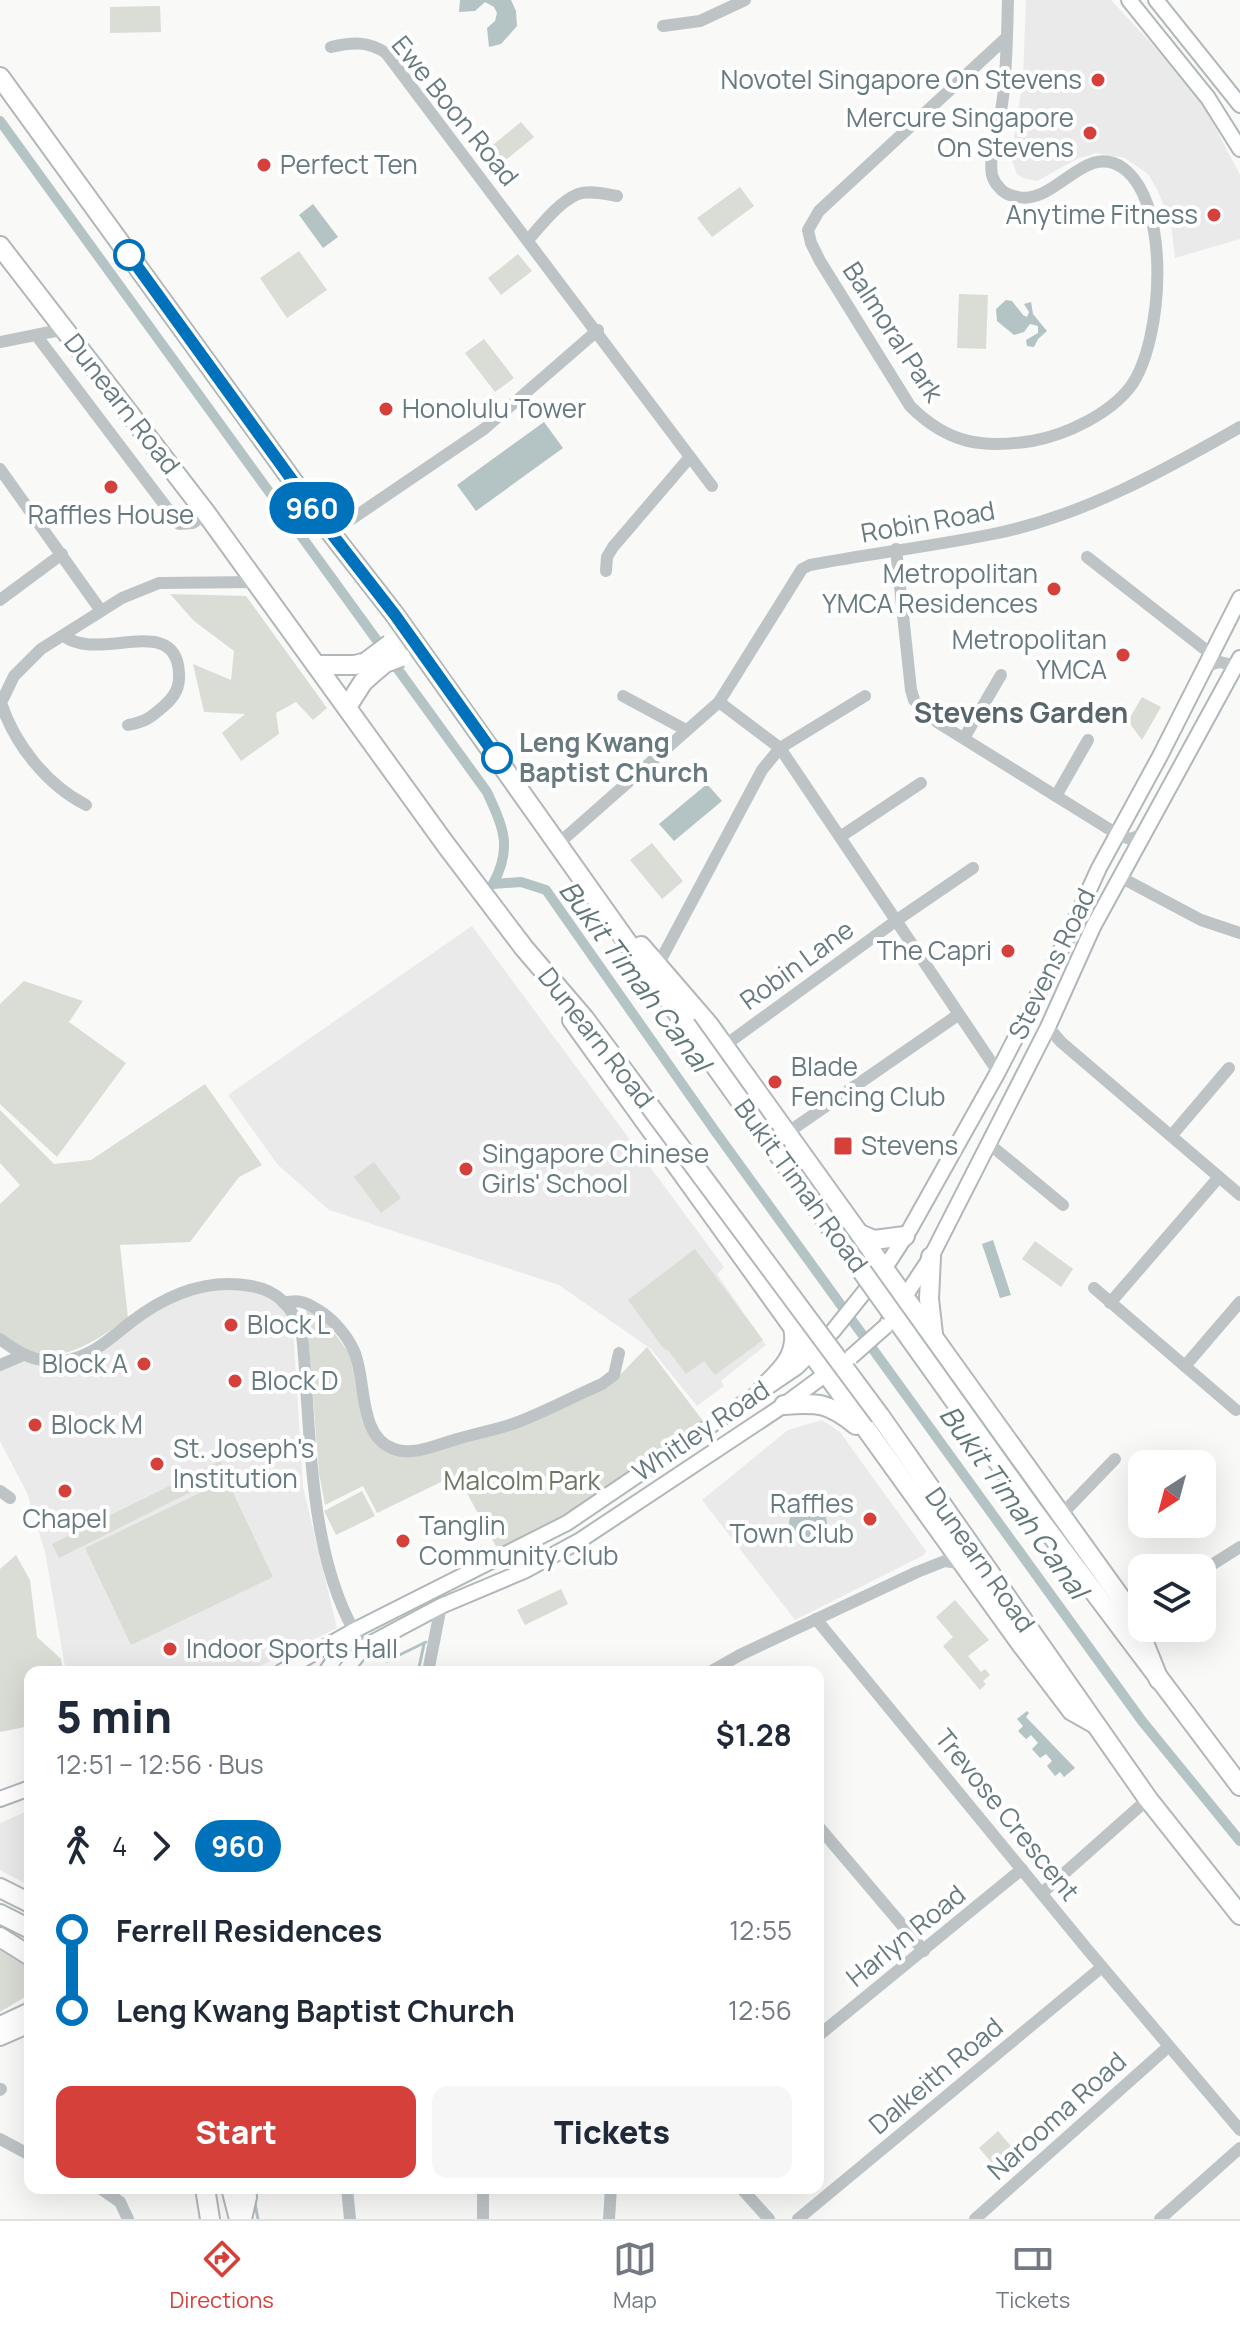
<!DOCTYPE html>
<meta charset="utf-8">
<style>
:root{--surface:#fff;--page:#f6f6f7;--text:#1f2937;--muted:#747a83;--line:#e0e1e3;--accent:#d6403a}
body{margin:0;font-family:Manrope,sans-serif;background:var(--page);color:var(--text);height:100vh;display:flex;flex-direction:column;font-size:30px;white-space:nowrap}
*{box-sizing:border-box;margin:0}
p{font-size:26px;color:var(--muted)}
.icon{flex:none;width:44px;height:44px;fill:none;stroke:currentColor;stroke-width:2;stroke-linecap:round;stroke-linejoin:round}
.map{position:relative;flex:1;overflow:hidden}
.side{position:absolute;left:24px;top:1666px;width:800px;height:528px;display:flex;flex-direction:column;background:var(--surface);border-radius:16px;box-shadow:0 8px 32px #0002}
.side>*{flex:none}
.badge{padding:0 16px;border-radius:26px;font-size:28px;line-height:52px}
.needle{width:52px;rotate:216deg}
.fabs{position:absolute;left:1128px;top:1450px;display:grid;gap:16px}
.fabs a{display:grid;place-items:center;width:88px;height:88px;border-radius:16px;background:var(--surface);box-shadow:0 8px 32px #0002;font-size:40px}
.map>.badge{position:absolute;translate:-50% -50%;box-shadow:0 0 0 4px #fff}
.legs{display:flex;align-items:center;gap:12px;height:88px;padding:0 32px;font-size:26px}
.legs p{margin-inline-start:auto}
.overview{display:flex;align-items:center;justify-content:space-between;height:136px;padding:0 32px}
h1{font-size:44px;font-weight:800;line-height:60px}
.primary-button{display:flex;gap:16px;margin-top:auto;padding:16px 32px}
.primary-button a{flex:1;height:92px;border-radius:16px;background:var(--accent);color:#fff;font-size:32px;font-weight:800;line-height:92px;text-align:center}
.primary-button a+a{background:var(--page);color:var(--text)}
ul{padding:0 32px;list-style:none}
li{display:flex;align-items:center;gap:28px;height:80px;font-size:30px}
li i{display:grid;place-items:center;width:12px;height:100%;margin:0 10px;background:currentColor}
li i::after{content:'';width:20px;height:20px;margin:-10px;border:6px solid;border-radius:50%;background:var(--surface)}
li p{margin-inline-start:auto}
li:first-child i{background:linear-gradient(#0000 50%,currentColor 0)}
li:last-child i{background:linear-gradient(currentColor 50%,#0000 0)}
.tab-bar{display:flex;justify-content:space-around;align-items:center;height:112px;border-top:2px solid var(--line);background:var(--surface);font-size:22px;color:var(--muted)}
.tab-bar a{display:grid;justify-items:center;gap:4px}
.tab-bar .on{color:var(--accent)}
.map>svg:first-child{display:block}
.built{fill:#eaeaea}
.green{fill:#daddd6}
.water{fill:#b4c4c4}
.lines{fill:none;stroke-linecap:round;stroke-linejoin:round}
.stream{stroke:#b4c4c4;stroke-width:3}
.canal{stroke:#b4c4c4;stroke-width:10}
.major-casing{stroke:#b0b7b9;stroke-width:18}
.highway-casing{stroke:#b2b8ba;stroke-width:22}
.minor{stroke:#bec4c6;stroke-width:12}
.major{stroke:#fff;stroke-width:14}
.highway{stroke:#fff;stroke-width:18}
.major-bridge-casing{stroke:#b0b7b9;stroke-width:18;stroke-linecap:butt}
.highway-bridge-casing{stroke:#b2b8ba;stroke-width:22;stroke-linecap:butt}
.major-bridge{stroke:#fff;stroke-width:14}
.highway-bridge{stroke:#fff;stroke-width:18}
.line-1-casing{stroke:#fff;stroke-width:18}
.line-1{stroke:#0072bc;stroke-width:12}
.poi-dot{fill:#d6403a;stroke:#fff;stroke-width:3}
.stop-1-dot{fill:#fff;stroke:#0072bc;stroke-width:4}
.labels{text-anchor:middle;stroke-width:8;stroke-linejoin:round;paint-order:stroke}
.poi-label{font-size:26px;fill:#667a7f;stroke:#fff;text-anchor:start}
.street-label{font-size:26px;fill:#667a7f;stroke:#fff}
.stop-label{font-size:26px;font-weight:bold;fill:#667a7f;stroke:#fff;text-anchor:start}
.park-label{font-size:26px;fill:#6c7865;stroke:#fff}
.neighbourhood-label{font-size:28px;font-weight:bold;fill:#58666b;stroke:#fff}
.water-label{font-size:28px;font-style:italic;fill:#617879;stroke:#fff}
</style>
<div class="map">
<svg width="1240" height="2219" viewBox="0 0 1240 2219">
<rect width="100%" height="100%" fill="#f9f9f7"/>
<g class="built">
<polygon points="1026,0 1111,0 1176,70 1205,108 1240,175 1240,239 1175,258 1171,223 1157,189 1148,174 1125,158 1096,153 1077,159 1037,181 1023,178 1017,174 1011,158 1023,78"/>
<polygon points="472,926 724,1267 717,1274 766,1345 721,1381 724,1386 697,1406 651,1349 559,1285 329,1210 277,1164 228,1095"/>
<polygon points="243,1284 289,1308 294,1342 303,1487 337,1628 248,1672 66,1672 45,1552 27,1493 0,1441 0,1363 21,1356 64,1361 179,1293"/>
<polygon points="822,1420 840,1432 926,1551 924,1555 795,1620 702,1500 788,1430"/>
<polygon points="30,1810 30,1886 0,1870 0,1823"/>
</g>
<g class="green">
<polygon points="160,6 161,32 110,33 110,7"/>
<polygon points="521,122 534,137 502,163 489,148"/>
<polygon points="740,187 754,206 712,237 697,218"/>
<polygon points="299,251 327,290 287,318 260,278"/>
<polygon points="518,254 532,271 501,295 488,278"/>
<polygon points="959,294 988,295 986,349 957,348"/>
<polygon points="484,339 514,378 495,392 465,353"/>
<polygon points="170,594 246,596 327,708 313,720 296,702 276,713 279,734 241,761 222,733 245,714 204,712 193,664 231,680 234,651 194,621"/>
<polygon points="1142,697 1161,707 1142,740 1128,721"/>
<polygon points="652,843 683,881 662,899 630,860"/>
<polygon points="24,981 83,1001 69,1022 126,1063 57,1157 0,1104 0,1004"/>
<path d="M205 1084 262 1165 239 1177 190 1242 120 1245 128 1318C99 1339 57 1369 21 1349 14 1345 7 1338 0 1333V1204L20 1185 0 1163V1110L54 1164 91 1160Z"/>
<polygon points="374,1162 401,1198 381,1213 354,1177"/>
<polygon points="1035,1241 1073,1269 1061,1287 1022,1259"/>
<polygon points="695,1249 763,1340 715,1375 704,1361 686,1374 668,1350 664,1349 628,1300"/>
<polygon points="306,1306 323,1318 350,1354 362,1421 368,1433 412,1457 617,1378 647,1347 703,1421 564,1518 499,1552 463,1486 448,1492 443,1481 377,1513 363,1486 325,1505 319,1473"/>
<polygon points="220,1461 227,1474 59,1558 52,1544"/>
<polygon points="227,1480 273,1577 131,1645 85,1548"/>
<polygon points="362,1491 375,1516 336,1535 324,1511"/>
<polygon points="16,1555 30,1580 37,1637 61,1659 63,1672 30,1672 30,1726 0,1732 0,1569"/>
<polygon points="561,1589 568,1604 525,1625 517,1610"/>
<polygon points="955,1600 989,1640 968,1656 981,1672 985,1669 990,1675 983,1681 986,1684 980,1690 943,1646 953,1637 936,1617"/>
<polygon points="0,1950 30,1969 30,1994 0,2012"/>
<polygon points="998,2131 1017,2153 998,2170 979,2148"/>
</g>
<g class="water">
<polygon points="460,0 511,0 516,11 517,26 501,44 489,47 487,28 495,21 497,13 494,7 485,2 475,11 459,12"/>
<polygon points="313,204 338,237 323,248 299,215"/>
<polygon points="1006,300 1012,301 1023,315 1027,317 1029,312 1024,304 1031,302 1033,314 1047,331 1038,339 1034,347 1027,346 1026,340 1038,333 1038,326 1030,324 1024,332 1014,335 997,321 996,309"/>
<polygon points="544,422 563,448 476,511 457,485"/>
<polygon points="707,784 722,801 674,841 659,824"/>
<polygon points="993,1240 1011,1295 1000,1298 982,1244"/>
<circle cx="808" cy="1524" r="19"/>
<polygon points="1027,1711 1029,1713 1026,1717 1075,1768 1064,1777 1060,1772 1055,1776 1047,1766 1052,1761 1046,1754 1040,1758 1032,1749 1038,1743 1031,1735 1026,1739 1018,1731 1023,1726 1017,1719"/>
</g>
<g class="lines">
<g class="stream">
<polyline points="387,1661 426,1642"/>
<polyline points="418,1672 424,1644"/>
<polyline points="254,2199 258,2219"/>
</g>
<g class="canal">
<path d="M0 121 487 792C503 827 513 847 493 884"/>
<polyline points="493,884 521,882 546,890 715,1131 1142,1721 1240,1841"/>
</g>
<g class="major-casing">
<g id="major">
<polyline points="1129,0 1208,98 1240,149"/>
<polyline points="1156,0 1240,105"/>
<polyline points="888,1322 931,1257 1048,1027 1093,927 1240,658"/>
<polyline points="281,1672 353,1631 567,1523 797,1367 833,1331 890,1260 910,1229 998,1072 1067,938 1099,868 1160,756 1240,598"/>
<polyline points="326,1672 351,1634"/>
<polyline points="344,1672 364,1647 441,1606 524,1571 579,1541 784,1405 834,1368"/>
<polyline points="0,1799 30,1788"/>
<polyline points="0,2024 30,2010"/>
<polyline points="0,2038 30,2025"/>
</g>
</g>
<g class="highway-casing">
<g id="highway">
<polyline points="0,77 321,520 395,615 686,1025"/>
<polyline points="0,246 206,513 446,845 524,948 584,1018 626,1074"/>
<polyline points="316,665 355,665 366,662"/>
<polyline points="347,707 363,682 373,673"/>
<polyline points="641,946 709,1025 1133,1615 1159,1680"/>
<polyline points="572,1020 1021,1644 1072,1711 1095,1724"/>
<polyline points="860,1234 874,1240 905,1236"/>
<polyline points="931,1257 929,1299 933,1334"/>
<path d="M764 1387C782 1370 799 1354 793 1327"/>
<path d="M784 1405C818 1402 829 1403 856 1425"/>
<polyline points="880,1416 1148,1799 1240,1915"/>
<polyline points="1034,1512 1240,1786"/>
<polyline points="0,1888 30,1903"/>
<polyline points="0,1914 30,1929"/>
<polyline points="0,1937 30,1956"/>
<polyline points="205,2188 210,2219"/>
<polyline points="231,2188 239,2219"/>
<polyline points="242,2219 247,2197 246,2188"/>
</g>
</g>
<g class="minor">
<polyline points="663,26 700,21 745,0"/>
<path d="M1006 38 819 211 808 230 811 243 820 261 910 406C947 443 981 449 1032 441 1066 435 1110 414 1131 386 1163 341 1172 204 1123 168 1085 141 1056 205 1018 197 1010 196 1003 193 998 186 996 184 993 178 992 175 988 154 1001 120 1003 97 1007 65 1007 32 1008 0"/>
<path d="M331 47C352 42 368 41 386 53L712 486"/>
<path d="M529 239C542 224 559 202 578 194 590 190 605 194 617 196"/>
<polyline points="36,335 179,524 193,523 206,513"/>
<polyline points="0,342 65,329"/>
<polyline points="0,469 99,608"/>
<polyline points="331,533 484,429 598,330"/>
<polyline points="896,549 911,690 914,700 937,722 1117,834 1130,839 1143,834"/>
<polyline points="1087,557 1211,654"/>
<polyline points="606,571 607,557 613,547 690,457"/>
<polyline points="0,600 62,554"/>
<path d="M64 636C98 663 176 612 179 673 180 687 175 696 165 705 150 718 147 721 128 725"/>
<polyline points="1205,666 1220,662 1240,667"/>
<polyline points="623,696 686,730"/>
<polyline points="719,702 780,748 998,1072"/>
<polyline points="964,738 1001,675"/>
<polyline points="1056,796 1088,740"/>
<path d="M86 805C47 785 15 745 1 703L14 676 41 649 122 598 159 583 257 582"/>
<polyline points="840,837 921,783"/>
<path d="M558 844 719 702 802 569 810 565C873 553 936 546 998 533 1084 515 1165 470 1240 427"/>
<polyline points="1120,877 1201,920 1240,933"/>
<polyline points="658,965 762,770 780,748 865,696"/>
<polyline points="1048,1027 1061,1042 1240,1195"/>
<polyline points="724,1046 897,920 973,868"/>
<polyline points="787,1133 955,1017 957,1013"/>
<polyline points="1172,1135 1229,1068"/>
<polyline points="988,1143 1063,1205"/>
<polyline points="1094,1288 1236,1410"/>
<path d="M284 1303C298 1299 306 1302 318 1310 333 1319 347 1335 354 1351 367 1380 357 1436 394 1449 413 1456 436 1445 454 1440 476 1433 497 1430 518 1422 547 1411 574 1396 602 1384L614 1375 619 1353"/>
<polyline points="1110,1303 1219,1177"/>
<path d="M0 1339C20 1354 36 1363 62 1361 90 1358 110 1339 131 1322 166 1295 207 1278 251 1286 278 1290 294 1309 302 1334 312 1431 306 1563 364 1647"/>
<polyline points="0,1365 21,1356"/>
<polyline points="1185,1366 1240,1302"/>
<polyline points="0,1491 10,1498"/>
<polyline points="1061,1515 1115,1459"/>
<polyline points="1202,1571 1240,1547"/>
<polyline points="816,1619 1087,1949 1240,2130"/>
<polyline points="428,1672 441,1606"/>
<polyline points="710,1672 740,1655 917,1572 945,1561 965,1564"/>
<polyline points="818,1826 924,1951"/>
<polyline points="1042,1893 1148,1799"/>
<polyline points="818,2036 1022,1869"/>
<polyline points="0,2090 1,2089"/>
<polyline points="0,2139 30,2155"/>
<polyline points="100,2188 120,2202 128,2219"/>
<polyline points="347,2188 350,2219"/>
<polyline points="483,2188 483,2219"/>
<polyline points="741,2188 769,2219"/>
<polyline points="609,2219 611,2188"/>
<polyline points="798,2219 1102,1967"/>
<polyline points="975,2219 1168,2047"/>
<polyline points="1160,2219 1240,2148"/>
</g>
<use href="#major" class="major"/>
<use href="#highway" class="highway"/>
<g class="major-bridge-casing">
<polyline id="major-bridge" points="851,1357 886,1326"/>
</g>
<g class="highway-bridge-casing">
<g id="highway-bridge">
<polyline points="366,662 390,644"/>
<polyline points="373,673 385,663 401,657"/>
<polyline points="686,1025 1034,1512"/>
<polyline points="626,1074 880,1416"/>
</g>
</g>
<use href="#major-bridge" class="major-bridge"/>
<use href="#highway-bridge" class="highway-bridge"/>
</g>
<g class="lines">
<g class="line-1-casing">
<polyline id="line-1" points="129,255 321,520 395,615 497,758"/>
</g>
<use href="#line-1" class="line-1"/>
</g>
<g class="poi-dot">
<circle cx="1098" cy="80" r="8"/>
<circle cx="1090" cy="133" r="8"/>
<circle cx="264" cy="165" r="8"/>
<circle cx="1214" cy="215" r="8"/>
<circle cx="386" cy="409" r="8"/>
<circle cx="111" cy="487" r="8"/>
<circle cx="1054" cy="589" r="8"/>
<circle cx="1123" cy="655" r="8"/>
<circle cx="1008" cy="951" r="8"/>
<circle cx="775" cy="1082" r="8"/>
<rect x="833" y="1136" width="20" height="20" rx="4"/>
<circle cx="466" cy="1169" r="8"/>
<circle cx="231" cy="1325" r="8"/>
<circle cx="144" cy="1364" r="8"/>
<circle cx="235" cy="1381" r="8"/>
<circle cx="35" cy="1425" r="8"/>
<circle cx="157" cy="1464" r="8"/>
<circle cx="65" cy="1491" r="8"/>
<circle cx="870" cy="1519" r="8"/>
<circle cx="403" cy="1541" r="8"/>
<circle cx="170" cy="1649" r="8"/>
</g>
<g class="stop-1-dot">
<circle cx="129" cy="255" r="14"/>
<circle cx="497" cy="758" r="14"/>
</g>
<g class="labels">
<g class="poi-label">
<text x="1082" y="89" text-anchor="end">Novotel Singapore On Stevens</text>
<text x="1074" y="127" text-anchor="end">Mercure Singapore<tspan x="1074" dy="30">On Stevens</tspan></text>
<text x="280" y="174">Perfect Ten</text>
<text x="1198" y="224" text-anchor="end">Anytime Fitness</text>
<text x="402" y="418">Honolulu Tower</text>
<text x="111" y="524" text-anchor="middle">Raffles House</text>
<text x="1038" y="583" text-anchor="end">Metropolitan<tspan x="1038" dy="30">YMCA Residences</tspan></text>
<text x="1107" y="649" text-anchor="end">Metropolitan<tspan x="1107" dy="30">YMCA</tspan></text>
<text x="992" y="960" text-anchor="end">The Capri</text>
<text x="791" y="1076">Blade<tspan x="791" dy="30">Fencing Club</tspan></text>
<text x="861" y="1155">Stevens</text>
<text x="482" y="1163">Singapore Chinese<tspan x="482" dy="30">Girls' School</tspan></text>
<text x="247" y="1334">Block L</text>
<text x="128" y="1373" text-anchor="end">Block A</text>
<text x="251" y="1390">Block D</text>
<text x="51" y="1434">Block M</text>
<text x="173" y="1458">St. Joseph's<tspan x="173" dy="30">Institution</tspan></text>
<text x="854" y="1513" text-anchor="end">Raffles<tspan x="854" dy="30">Town Club</tspan></text>
<text x="65" y="1528" text-anchor="middle">Chapel</text>
<text x="419" y="1535">Tanglin<tspan x="419" dy="30">Community Club</tspan></text>
<text x="186" y="1658">Indoor Sports Hall</text>
</g>
<g class="street-label">
<text transform="translate(455 111) rotate(51)" y="9">Ewe Boon Road</text>
<text transform="translate(893 332) rotate(57)" y="9">Balmoral Park</text>
<text transform="translate(122 404) rotate(52)" y="9">Dunearn Road</text>
<text transform="translate(928 522) rotate(-10)" y="9">Robin Road</text>
<text transform="translate(1052 964) rotate(-64)" y="9">Stevens Road</text>
<text transform="translate(797 965) rotate(-36)" y="9">Robin Lane</text>
<text transform="translate(596 1038) rotate(52)" y="9">Dunearn Road</text>
<text transform="translate(801 1186) rotate(54)" y="9">Bukit Timah Road</text>
<text transform="translate(701 1431) rotate(-34)" y="9">Whitley Road</text>
<text transform="translate(980 1560) rotate(55)" y="9">Dunearn Road</text>
<text transform="translate(1007 1815) rotate(51)" y="9">Trevose Crescent</text>
<text transform="translate(906 1936) rotate(-39)" y="9">Harlyn Road</text>
<text transform="translate(936 2076) rotate(-40)" y="9">Dalkeith Road</text>
<text transform="translate(1057 2116) rotate(-42)" y="9">Narooma Road</text>
</g>
<g class="stop-label">
<text x="519" y="752">Leng Kwang<tspan x="519" dy="30">Baptist Church</tspan></text>
</g>
<g class="park-label">
<text x="522" y="1490">Malcolm Park</text>
</g>
<g class="neighbourhood-label">
<text x="1021" y="723">Stevens Garden</text>
</g>
<g class="water-label">
<text transform="translate(635 976) rotate(53)" y="10">Bukit Timah Canal</text>
<text transform="translate(1014 1502) rotate(54)" y="10">Bukit Timah Canal</text>
</g>
</g>
</svg>
<div class="fabs">
<a><svg class="needle" viewBox="-14 -14 28 28"><path d="M0-13l5 13h-10z" fill="#e53935"/><path d="M0 13l5-13h-10z" fill="#747a83"/></svg></a>
<a><svg class="icon" aria-label="layers" viewBox="0 0 24 24"><path d="M12 4l9 5-9 5-9-5zM3 14l9 5 9-5"/></svg></a>
</div>
<b class="badge" style="left:312px;top:508px;background:#0072bc;color:#fff">960</b>
<section class="side">
<div class="overview"><div><h1>5 min</h1><p>12:51 – 12:56 · Bus</p></div><b>$1.28</b></div>
<div class="legs"><svg class="icon" aria-label="walk" viewBox="0 0 24 24"><circle cx="13" cy="4" r="2"/><path d="M13 8l-2 6 4 7M11 14l-3 7M7 12l3-4h3l4 4"/></svg>4<svg class="icon" aria-label="forward" viewBox="0 0 24 24"><path d="M9 5l7 7-7 7"/></svg><b class="badge" style="background:#0072bc;color:#fff">960</b></div>
<ul>
<li><i style="color:#0072bc"></i><b>Ferrell Residences</b><p>12:55</p></li>
<li><i style="color:#0072bc"></i><b>Leng Kwang Baptist Church</b><p>12:56</p></li>
</ul>
<div class="primary-button"><a>Start</a><a>Tickets</a></div>
</section>
</div>
<nav class="tab-bar">
<a class="on"><svg class="icon" aria-label="directions" viewBox="0 0 24 24"><path d="M12 3l9 9-9 9-9-9zM9 14v-3h6M13 9l2 2-2 2"/></svg>Directions</a>
<a><svg class="icon" aria-label="map" viewBox="0 0 24 24"><path d="M3 6l6-2 6 2 6-2v14l-6 2-6-2-6 2zM9 4v14M15 6v14"/></svg>Map</a>
<a><svg class="icon" aria-label="tickets" viewBox="0 0 24 24"><path d="M3 7h18v10H3zM15 7v10"/></svg>Tickets</a>
</nav>
